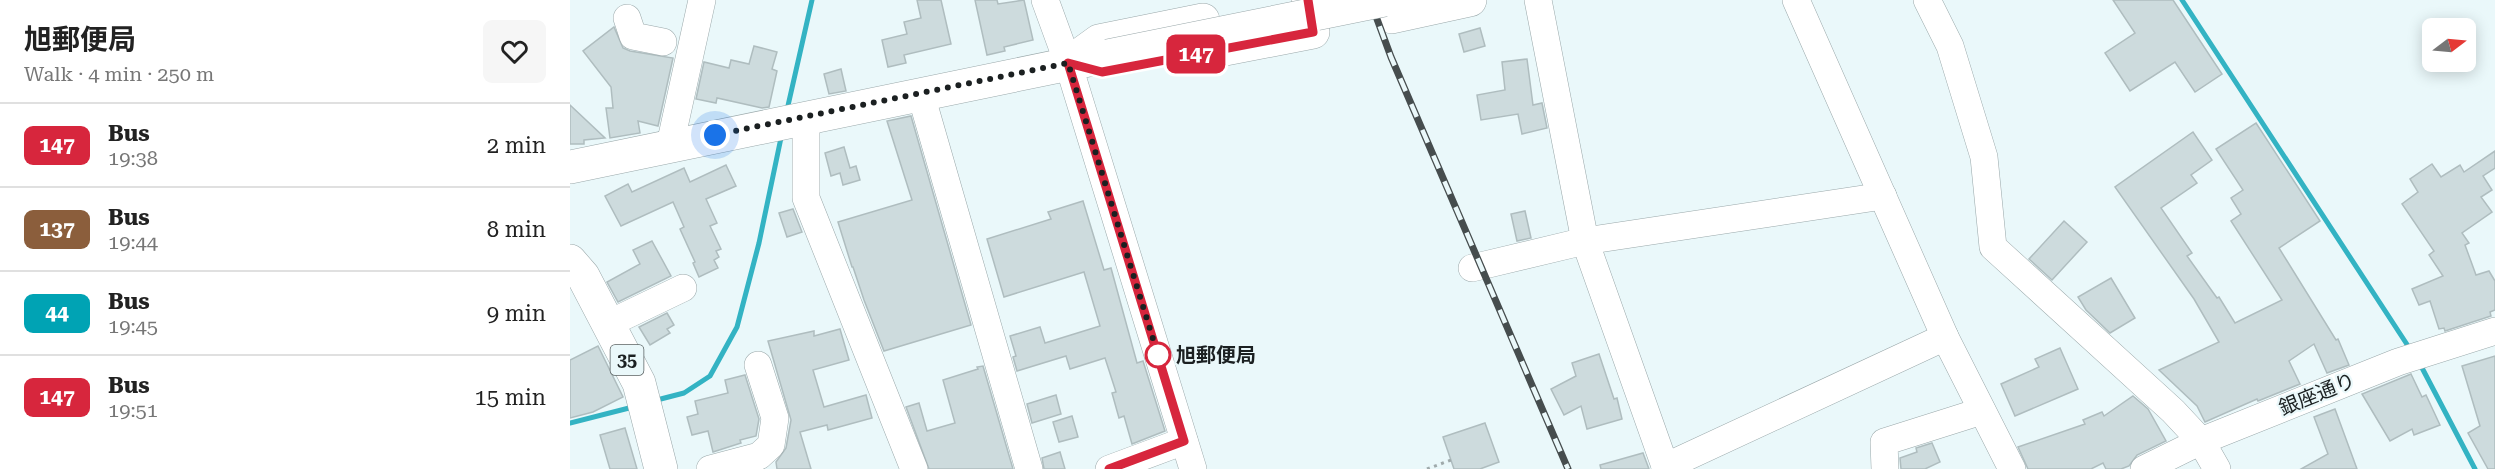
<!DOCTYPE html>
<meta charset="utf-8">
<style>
:root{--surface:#fff;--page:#f6f6f6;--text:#222;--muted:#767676;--line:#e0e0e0}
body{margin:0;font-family:"Roboto Serif","Noto Sans JP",serif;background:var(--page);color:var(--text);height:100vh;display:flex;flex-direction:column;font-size:22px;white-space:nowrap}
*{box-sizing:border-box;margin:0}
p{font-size:20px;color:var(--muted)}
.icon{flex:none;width:33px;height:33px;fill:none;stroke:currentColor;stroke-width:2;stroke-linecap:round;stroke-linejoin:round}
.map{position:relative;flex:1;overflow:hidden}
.drawer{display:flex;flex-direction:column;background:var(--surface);width:570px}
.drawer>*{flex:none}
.badge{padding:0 12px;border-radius:9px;font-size:21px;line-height:39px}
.needle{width:39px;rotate:74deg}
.buttons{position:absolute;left:1852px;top:18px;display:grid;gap:12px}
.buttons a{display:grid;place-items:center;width:54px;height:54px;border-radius:9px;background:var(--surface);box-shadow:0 3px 15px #0003;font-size:30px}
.you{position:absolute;width:30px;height:30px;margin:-15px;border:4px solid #fff;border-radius:50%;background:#1a73e8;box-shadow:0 0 0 9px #1a73e833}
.map>.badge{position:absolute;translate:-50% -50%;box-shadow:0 0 0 3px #fff}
.round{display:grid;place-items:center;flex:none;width:63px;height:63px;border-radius:9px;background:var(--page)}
.overview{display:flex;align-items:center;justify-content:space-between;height:102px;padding:0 24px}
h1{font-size:28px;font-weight:700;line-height:45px}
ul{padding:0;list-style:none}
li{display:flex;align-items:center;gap:18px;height:84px;padding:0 24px;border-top:2px solid var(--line)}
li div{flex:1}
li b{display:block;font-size:22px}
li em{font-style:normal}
li .badge{min-width:66px;font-weight:700;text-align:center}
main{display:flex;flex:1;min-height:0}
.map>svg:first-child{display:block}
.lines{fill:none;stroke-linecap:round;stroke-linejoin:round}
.stream{stroke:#33b3c3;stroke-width:5}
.building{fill:#cddbdd;stroke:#afbdbf;stroke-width:1.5}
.minor-casing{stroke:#9aa8aa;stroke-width:28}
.major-casing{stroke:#9aa8aa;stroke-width:34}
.path{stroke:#9faaab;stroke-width:3;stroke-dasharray:3 4.5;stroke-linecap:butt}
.minor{stroke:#fff;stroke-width:27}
.major{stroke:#fff;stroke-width:33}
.rail-casing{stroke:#464d4e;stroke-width:7}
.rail{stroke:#eaf8fa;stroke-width:4.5;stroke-dasharray:14;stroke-linecap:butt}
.major-bridge-casing{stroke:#9aa8aa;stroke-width:34;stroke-linecap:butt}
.major-bridge{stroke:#fff;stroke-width:33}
.line-casing{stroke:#fff;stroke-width:14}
.line{stroke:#d7263d;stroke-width:9}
.walk{stroke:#1b2021;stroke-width:6;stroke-dasharray:0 10.8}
.stop-dot{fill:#fff;stroke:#d7263d;stroke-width:3}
.labels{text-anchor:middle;stroke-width:4.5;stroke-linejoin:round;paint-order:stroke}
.shield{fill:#eaf8fa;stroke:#596162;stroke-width:1.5}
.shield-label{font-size:18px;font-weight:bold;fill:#1b2021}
.stop-label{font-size:20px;font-weight:bold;fill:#1b2021;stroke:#eaf8fa;text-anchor:start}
.street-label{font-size:20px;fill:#1b2021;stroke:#eaf8fa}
</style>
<main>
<section class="drawer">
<div class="overview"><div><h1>旭郵便局</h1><p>Walk · 4 min · 250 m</p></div><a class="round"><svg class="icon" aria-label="heart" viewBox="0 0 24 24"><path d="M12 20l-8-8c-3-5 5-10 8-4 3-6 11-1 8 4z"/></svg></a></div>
<ul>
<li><span class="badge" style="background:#d7263d;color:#fff">147</span><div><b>Bus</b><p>19:38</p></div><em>2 min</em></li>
<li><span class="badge" style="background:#8b5e3c;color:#fff">137</span><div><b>Bus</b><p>19:44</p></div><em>8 min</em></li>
<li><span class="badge" style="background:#00a3b4;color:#fff">44</span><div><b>Bus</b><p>19:45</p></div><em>9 min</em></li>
<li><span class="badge" style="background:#d7263d;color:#fff">147</span><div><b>Bus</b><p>19:51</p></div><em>15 min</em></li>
</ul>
</section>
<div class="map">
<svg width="1925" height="469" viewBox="0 0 1925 469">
<rect width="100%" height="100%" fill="#eaf8fa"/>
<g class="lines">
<g class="stream">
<polyline points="1612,0 1840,349"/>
<polyline points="217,110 242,0"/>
<polyline points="1850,364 1905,469"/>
<polyline points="83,401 114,393 140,376 167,327 189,243 212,133"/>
<polyline points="0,423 63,407"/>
</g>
</g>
<g class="building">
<polygon points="347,0 371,0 381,44 334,55 336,63 318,67 312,40 337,34 334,22 351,18"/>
<polygon points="405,0 427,0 428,4 454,0 463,40 434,47 435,51 417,55"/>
<polygon points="1543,0 1603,0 1652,74 1625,92 1605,62 1560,91 1535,53 1565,33"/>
<polygon points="44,27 53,48 60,51 103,58 88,126 68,121 70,133 40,138 36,108 43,108 41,87 13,51"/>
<polygon points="910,28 915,46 894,52 889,34"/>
<polygon points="184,46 207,52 202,69 207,71 199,107 192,108 147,98 146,103 126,99 134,62 159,68 161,60 179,64"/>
<polygon points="957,59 963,105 972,103 977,128 952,134 948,114 911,120 907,95 935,90 932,62"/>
<polygon points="271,69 276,91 259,94 254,74"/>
<polygon points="0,105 35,138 14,140 14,144 0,144"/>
<polygon points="341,116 401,325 314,351 294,300 283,267 282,267 268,222 342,200 317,121"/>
<polygon points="1686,123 1750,221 1709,248 1766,340 1768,339 1779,365 1757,373 1744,344 1719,361 1730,384 1688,401 1687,399 1635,422 1627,406 1589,370 1649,342 1624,299 1545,187 1623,132 1642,160 1621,175 1627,183 1591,208 1622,253 1617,256 1647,298 1649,297 1665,323 1712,300 1661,221 1671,214 1661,198 1673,190 1646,149"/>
<polygon points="274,147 280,168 286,166 290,180 273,185 270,173 261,176 255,153"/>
<polygon points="1925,151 1925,168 1913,176 1922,190 1911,197 1922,212 1892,233 1899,243 1895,245 1906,275 1919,271 1925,281 1925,310 1920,312 1921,316 1875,331 1874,328 1869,329 1860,301 1849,305 1842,289 1873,276 1859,255 1864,251 1832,204 1848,192 1840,179 1862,164 1871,177 1890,165 1894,172"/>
<polygon points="156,165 166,186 136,199 147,223 140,226 151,249 146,251 149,257 144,260 148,268 129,277 123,263 125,262 110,229 114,227 103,202 51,226 35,196 58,184 62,192 114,168 120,182"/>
<polygon points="513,201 534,270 541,268 567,363 573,361 595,431 562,444 554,416 549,418 542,393 546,392 535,358 500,369 496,356 447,371 443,357 446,356 440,336 470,327 475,343 530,326 514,272 434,297 417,239 481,219 478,212"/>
<polygon points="223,209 232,232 217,237 209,213"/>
<polygon points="955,211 961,238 947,241 941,214"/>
<polygon points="1494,221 1517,242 1482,280 1459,259"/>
<polygon points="82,241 101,276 48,302 37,282 70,264 63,250"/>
<polygon points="1541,278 1565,318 1540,333 1516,310 1508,297"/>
<polygon points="97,313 104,325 97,329 100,333 80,345 69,327"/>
<polygon points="270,329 279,360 243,370 254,407 296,395 302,418 258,430 257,425 230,432 241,469 207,469 206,462 216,448 221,420 198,341 244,331 244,336"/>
<polygon points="28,346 53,397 23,412 0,418 0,360"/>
<polygon points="1490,348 1508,389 1445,416 1431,384 1469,367 1465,359"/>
<polygon points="1029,354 1044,399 1047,398 1052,419 1017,429 1011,406 994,415 981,389 1006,376 1002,363"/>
<polygon points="1925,356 1925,469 1918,469 1898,433 1910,426 1892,366"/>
<polygon points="413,366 443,469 359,469 336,407 349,403 357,431 385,423 373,380 408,369 407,367"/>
<polygon points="1841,374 1852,397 1856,395 1870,425 1844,435 1842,429 1820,441 1792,394"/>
<polygon points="175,375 189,419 186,436 170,440 171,443 143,452 138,431 122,435 117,417 128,414 125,401 158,393 155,380"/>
<polygon points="486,395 491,414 462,423 457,404"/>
<polygon points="1563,396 1578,409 1596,441 1567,455 1559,466 1551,469 1536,469 1533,463 1521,469 1458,469 1448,447 1515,424 1513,420 1532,412 1534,416"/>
<polygon points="1765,409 1787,469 1731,469 1758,454 1744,417"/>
<polygon points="502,416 508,437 489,442 483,422"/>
<polygon points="915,423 929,462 910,469 884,469 873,437"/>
<polygon points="55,428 67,469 40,469 30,435"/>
<polygon points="1362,443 1370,462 1355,469 1331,469 1330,458 1347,452 1346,448"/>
<polygon points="490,452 495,469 474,469 472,458"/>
<polygon points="1073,453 1079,469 1031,469 1030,465"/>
</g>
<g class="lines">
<g class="minor-casing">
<g id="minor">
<polyline points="475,0 498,63 623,469"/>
<polyline points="968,0 1015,241 1096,469"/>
<polyline points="1226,0 1375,337 1442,469"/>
<polyline points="1357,0 1380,46 1414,157 1423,247 1603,411 1631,441 1647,469"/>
<polyline points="57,18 63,36 93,42"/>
<polyline points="351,95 459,469"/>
<polyline points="236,117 236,198 344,469"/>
<polyline points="100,145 132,0"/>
<polyline points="902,268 1015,241 1313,196"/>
<polyline points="38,324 113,288"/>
<polyline points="1095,467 1375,337"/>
<polyline points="140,469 189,456 201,445 205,418 188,365"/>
<polyline points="539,469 614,441"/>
<polyline points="1315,469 1314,442 1412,411"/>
<polyline points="1574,469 1631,441 1828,362 1925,331"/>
</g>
</g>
<g class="major-casing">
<g id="major">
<polyline points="817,0 822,17 900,0"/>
<polyline points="511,54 529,41 633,20"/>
<polyline points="619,56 743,32 738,0"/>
<polyline points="0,167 538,56"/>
<polyline points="0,261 13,276 69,383 91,469"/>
</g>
</g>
<polyline class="path" points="857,469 881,460"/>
<use href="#minor" class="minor"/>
<use href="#major" class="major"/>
<g class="rail-casing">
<polyline id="rail" points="800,0 821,57 998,469"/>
</g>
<use href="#rail" class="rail"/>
<g class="major-bridge-casing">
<polyline id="major-bridge" points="538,56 814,0"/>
</g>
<use href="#major-bridge" class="major-bridge"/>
</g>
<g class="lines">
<g class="line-casing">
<polyline id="line" points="539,469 614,441 498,63 532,72 743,32 738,0"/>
</g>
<use href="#line" class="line"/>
<polyline class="walk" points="145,135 498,63 588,355"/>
</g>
<circle class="stop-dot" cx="588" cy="355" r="12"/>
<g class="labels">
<rect class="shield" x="40.5" y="345" width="33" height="30" rx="4.5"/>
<g class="shield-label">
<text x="57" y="366">35</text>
</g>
<g class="stop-label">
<text x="606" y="362">旭郵便局</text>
</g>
<g class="street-label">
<text transform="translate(1747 394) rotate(-22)" y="7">銀座通り</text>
</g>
</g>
</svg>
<div class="buttons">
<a><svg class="needle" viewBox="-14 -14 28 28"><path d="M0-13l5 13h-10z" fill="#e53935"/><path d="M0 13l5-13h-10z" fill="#767676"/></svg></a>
</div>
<div class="you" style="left:145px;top:135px"></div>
<b class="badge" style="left:626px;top:54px;background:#d7263d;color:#fff">147</b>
</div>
</main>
